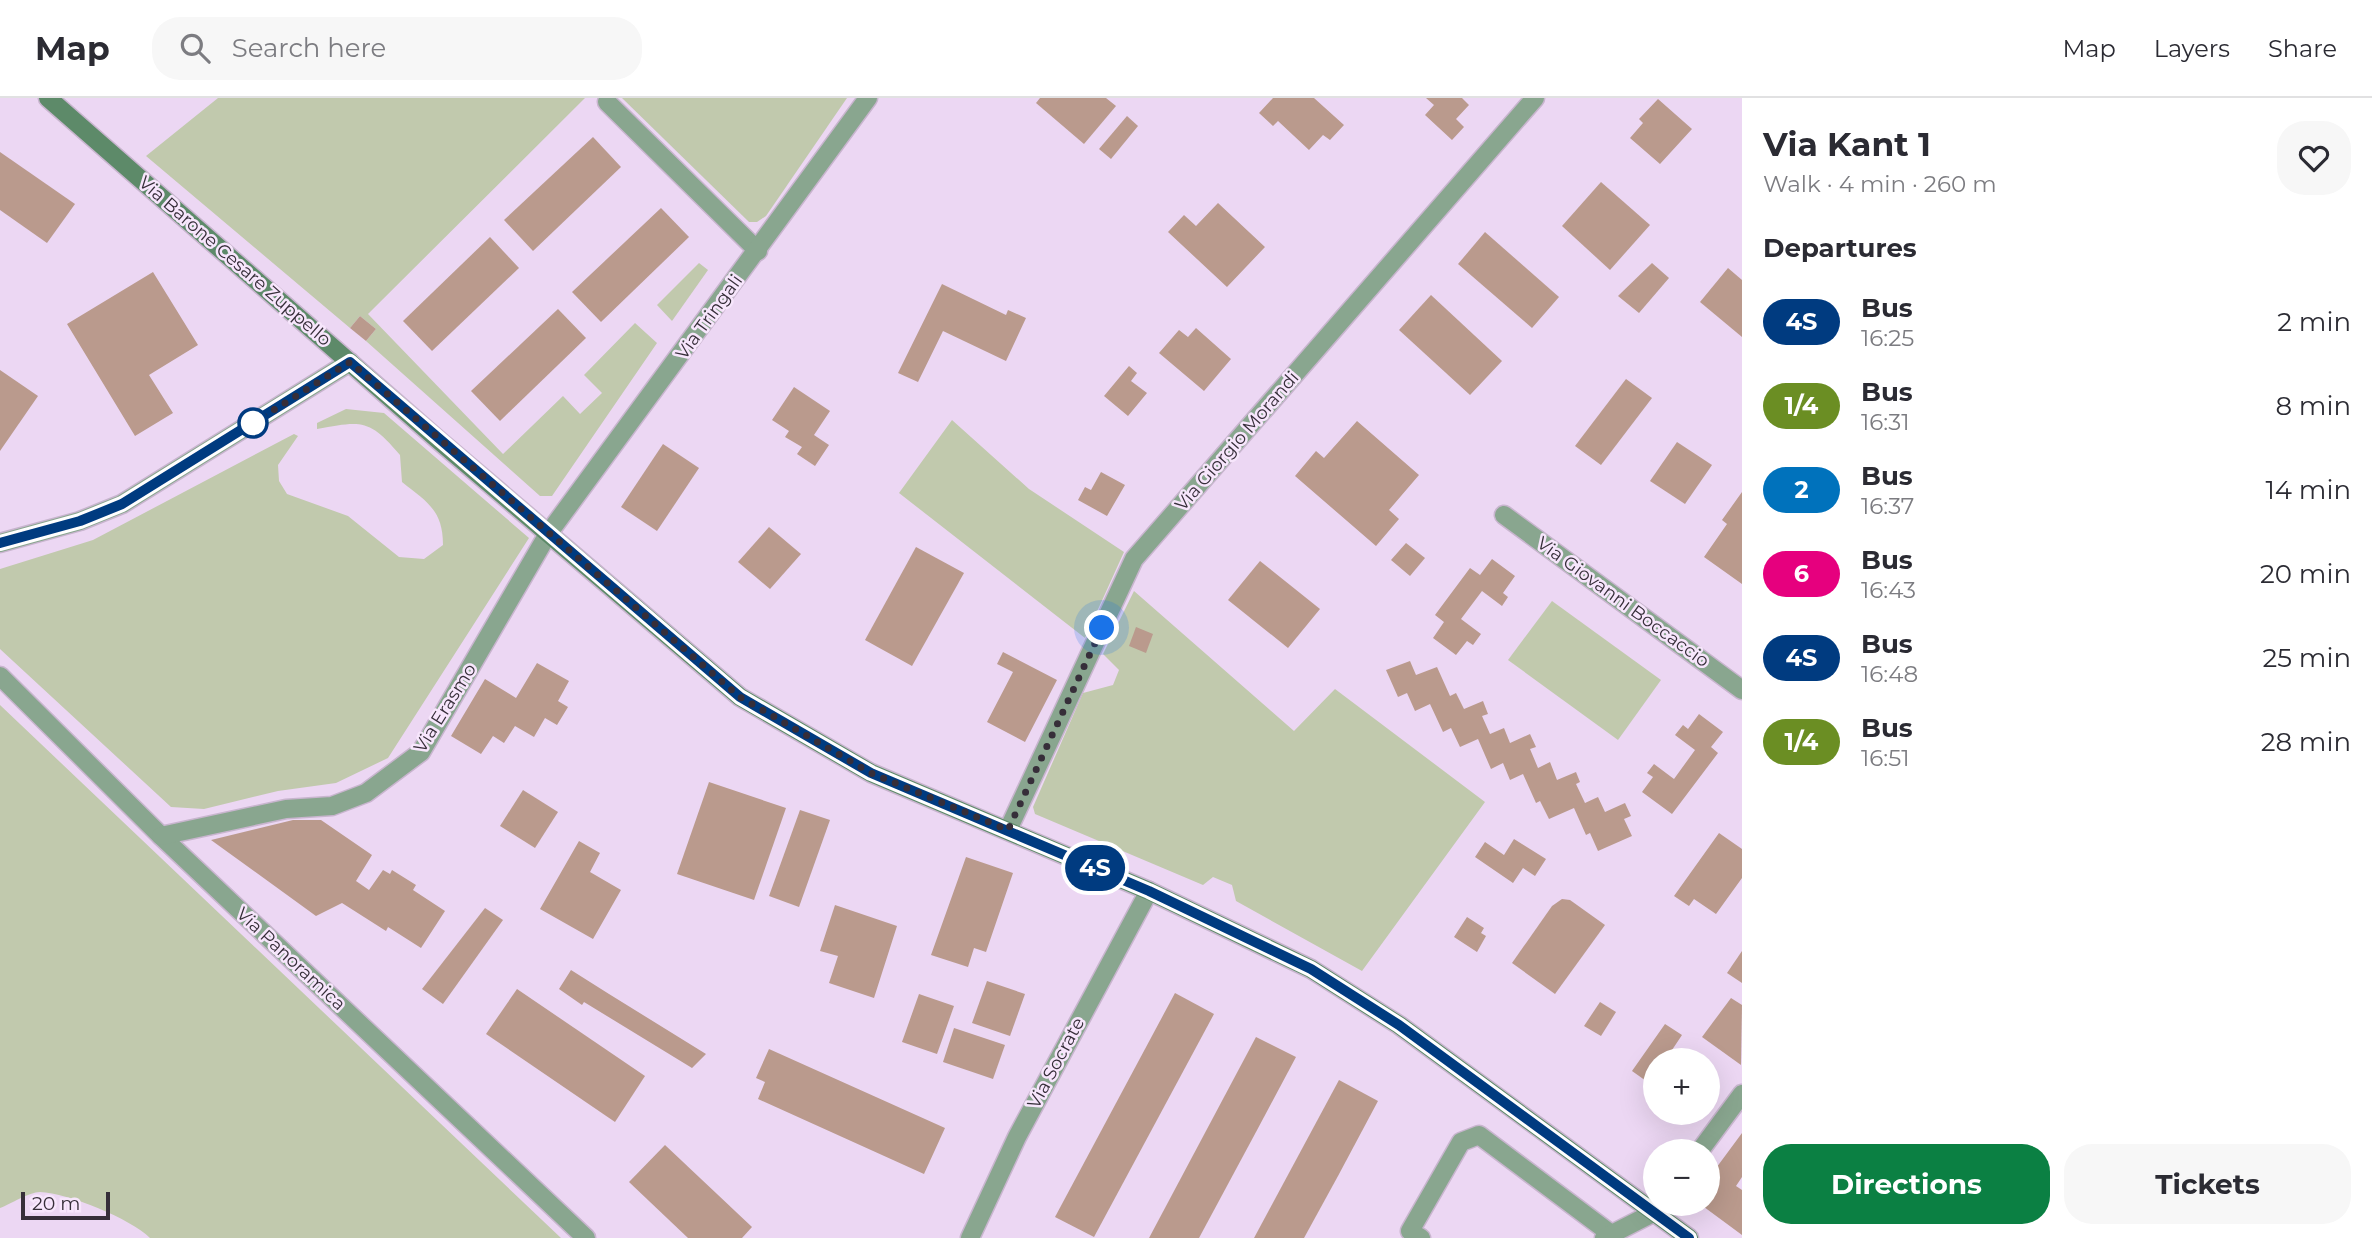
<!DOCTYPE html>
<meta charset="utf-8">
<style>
:root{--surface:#fff;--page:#f7f7f7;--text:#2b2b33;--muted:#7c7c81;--line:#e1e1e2;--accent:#0b8043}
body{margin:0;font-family:Montserrat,sans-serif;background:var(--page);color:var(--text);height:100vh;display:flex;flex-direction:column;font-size:26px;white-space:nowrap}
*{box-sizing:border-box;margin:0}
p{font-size:23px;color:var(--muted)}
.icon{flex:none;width:38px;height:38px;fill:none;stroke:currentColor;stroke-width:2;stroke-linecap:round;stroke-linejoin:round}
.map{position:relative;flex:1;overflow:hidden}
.side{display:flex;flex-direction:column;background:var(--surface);width:630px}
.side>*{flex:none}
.badge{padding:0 14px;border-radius:23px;font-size:24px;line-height:46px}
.fabs{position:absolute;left:1643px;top:950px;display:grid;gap:14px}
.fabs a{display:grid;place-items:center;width:77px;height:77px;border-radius:50%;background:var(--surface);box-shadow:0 7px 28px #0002;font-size:35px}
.scale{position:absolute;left:21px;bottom:18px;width:89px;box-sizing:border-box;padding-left:7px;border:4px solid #362e39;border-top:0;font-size:19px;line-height:24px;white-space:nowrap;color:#362e39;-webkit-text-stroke:5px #f7e6fc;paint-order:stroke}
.you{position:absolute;width:35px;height:35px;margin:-18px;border:5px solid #fff;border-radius:50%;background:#1a73e8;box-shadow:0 0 0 10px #1a73e833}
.map>.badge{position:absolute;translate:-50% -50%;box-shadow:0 0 0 4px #fff}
h2{padding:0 21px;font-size:26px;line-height:63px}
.round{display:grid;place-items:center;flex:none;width:74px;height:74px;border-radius:28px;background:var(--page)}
.headline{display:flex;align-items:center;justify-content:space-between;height:119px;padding:0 21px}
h1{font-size:33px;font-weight:700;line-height:52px}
.action{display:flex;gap:14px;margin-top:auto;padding:14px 21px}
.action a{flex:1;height:80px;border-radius:28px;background:var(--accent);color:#fff;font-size:28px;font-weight:700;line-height:80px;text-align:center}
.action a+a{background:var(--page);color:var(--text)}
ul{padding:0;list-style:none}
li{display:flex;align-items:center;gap:21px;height:84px;padding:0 21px}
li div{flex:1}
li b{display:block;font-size:26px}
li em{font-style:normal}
li .badge{min-width:77px;font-weight:700;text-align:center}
header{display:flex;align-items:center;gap:42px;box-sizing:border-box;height:98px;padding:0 35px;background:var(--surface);border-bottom:2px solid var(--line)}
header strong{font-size:33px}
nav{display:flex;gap:38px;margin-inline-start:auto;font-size:24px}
.search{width:490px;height:63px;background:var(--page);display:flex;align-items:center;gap:18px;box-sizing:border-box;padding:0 24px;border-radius:28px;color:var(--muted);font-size:26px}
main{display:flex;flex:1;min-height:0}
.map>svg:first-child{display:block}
.green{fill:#c1c9ad}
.building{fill:#ba9a8d}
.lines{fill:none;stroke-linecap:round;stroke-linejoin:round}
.street-casing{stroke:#c8b5ce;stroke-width:21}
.secondary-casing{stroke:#c8b5ce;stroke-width:21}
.street{stroke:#89a68f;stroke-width:18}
.secondary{stroke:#5d8a69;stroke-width:18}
.line-casing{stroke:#fff;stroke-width:16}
.line{stroke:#003b80;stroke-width:10}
.walk{stroke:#362e39;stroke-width:7;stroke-dasharray:0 12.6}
.stop-dot{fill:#fff;stroke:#003b80;stroke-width:3.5}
.labels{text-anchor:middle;stroke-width:5;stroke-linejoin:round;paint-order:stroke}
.street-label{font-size:18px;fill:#362e39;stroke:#f7e6fc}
</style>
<header>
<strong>Map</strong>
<div class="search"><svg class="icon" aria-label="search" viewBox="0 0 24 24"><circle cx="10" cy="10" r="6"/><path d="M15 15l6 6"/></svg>Search here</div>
<nav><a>Map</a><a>Layers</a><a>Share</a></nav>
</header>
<main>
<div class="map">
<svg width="1742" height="1140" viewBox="0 0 1742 1140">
<rect width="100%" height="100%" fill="#ecd7f3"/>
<g class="green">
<polygon points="218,0 585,0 368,216 503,356 563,298 580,316 602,295 584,277 635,225 657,245 552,398 540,398 366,243 376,231 360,218 350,230 146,58"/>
<polygon points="622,0 847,0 766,118 757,124 749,124"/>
<polygon points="699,165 708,172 672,223 657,207"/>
<path d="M346 311 384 315 529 440 388 660 336 685 278 693 204 711 171 709 0 551V471L93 442 294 336 298 338 278 367 279 383 287 396 348 418 399 459 424 461 443 447C443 412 427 404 402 384L400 357C369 320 361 323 317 331V325Z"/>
<polygon points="952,322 1029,391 1124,454 1085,540 899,395"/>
<polygon points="1134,493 1294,633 1335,591 1485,704 1362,873 1236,803 1232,787 1213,779 1203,787 1035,716 1033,709 1083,595 1113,587 1119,572 1103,556"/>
<polygon points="1552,503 1661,582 1618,642 1508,562"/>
<path d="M0 607 561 1140H150C131 1121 68 1095 40 1094 29 1094 11 1106 0 1110Z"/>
</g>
<g class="building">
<polygon points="1040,0 1106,0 1116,8 1084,46 1036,5"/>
<polygon points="1273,0 1314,0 1344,27 1330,42 1323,37 1309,52 1278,23 1273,28 1259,15"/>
<polygon points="1426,0 1462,0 1469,7 1456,21 1464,29 1452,42 1425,17 1434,7"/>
<polygon points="1658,1 1692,31 1660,66 1630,40 1643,25 1639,21"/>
<polygon points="1127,18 1138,28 1111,61 1099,51"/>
<polygon points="593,39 621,69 533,153 504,122"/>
<polygon points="0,54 75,106 47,145 0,112"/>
<polygon points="1601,84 1650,127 1610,172 1562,128"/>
<polygon points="1218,105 1265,149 1227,189 1168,134 1184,117 1196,128"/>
<polygon points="661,110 689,139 601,224 572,194"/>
<polygon points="1485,134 1559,199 1532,230 1458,166"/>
<polygon points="490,139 519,170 432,253 403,223"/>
<polygon points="1652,165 1669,180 1639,215 1618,198"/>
<polygon points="1728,170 1742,182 1742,239 1700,204"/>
<polygon points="153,174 198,247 149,277 173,315 135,338 67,226"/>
<polygon points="942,186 1006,217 1008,212 1026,220 1006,263 943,233 918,284 898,275"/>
<polygon points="1431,197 1502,263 1470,297 1399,232"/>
<polygon points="558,211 586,240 500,323 471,293"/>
<polygon points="360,218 376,231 366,243 350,230"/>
<polygon points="1196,230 1231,261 1204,293 1159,255 1179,232 1188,239"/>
<polygon points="1129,268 1137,275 1131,283 1147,295 1128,318 1104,298"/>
<polygon points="0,272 38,298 0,353"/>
<polygon points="1626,281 1652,300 1601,367 1575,348"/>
<polygon points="794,289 830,313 814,337 829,347 815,368 797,356 802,349 785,339 789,333 772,322"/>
<polygon points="1357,323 1419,377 1389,412 1399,421 1376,448 1295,378 1316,353 1324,360"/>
<polygon points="1677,344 1712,367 1685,406 1650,383"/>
<polygon points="663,346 699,370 657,433 621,409"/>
<polygon points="1101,374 1125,387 1107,418 1078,402 1085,389 1091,392"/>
<polygon points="1742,394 1742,486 1704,459 1727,426 1722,422"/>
<polygon points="769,429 801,456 770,491 738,464"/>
<polygon points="1406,445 1425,460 1410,478 1391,462"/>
<polygon points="916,449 964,475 912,568 865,542"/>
<polygon points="1492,461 1515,478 1503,495 1508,499 1502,508 1482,493 1461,521 1481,536 1473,547 1467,543 1456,557 1433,540 1444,524 1435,517 1470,470 1480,477"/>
<polygon points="1260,463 1320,511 1288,550 1228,502"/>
<polygon points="1136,529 1153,536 1146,555 1129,548"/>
<polygon points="1003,554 1057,582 1025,644 987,624 1013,574 997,566"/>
<polygon points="1410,563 1416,577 1437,569 1450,598 1456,595 1464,611 1483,603 1488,616 1482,618 1490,636 1504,630 1510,645 1530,636 1536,649 1530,651 1538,670 1550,664 1557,682 1576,674 1580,684 1576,686 1585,705 1598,699 1605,714 1625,705 1631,718 1624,721 1632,738 1598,753 1590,735 1586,737 1574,710 1549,721 1540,703 1536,705 1523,676 1510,682 1503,665 1491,671 1478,641 1460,649 1451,630 1443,634 1430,606 1415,613 1407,595 1398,599 1386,572"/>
<polygon points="537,565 569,583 558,603 568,609 557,627 545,620 534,639 515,628 504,645 493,638 481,656 451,638 485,581 516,600"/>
<polygon points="1699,616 1723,634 1711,649 1718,655 1672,716 1642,694 1653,679 1647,675 1654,666 1674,681 1695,652 1675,637 1683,627 1688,631"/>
<polygon points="709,684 786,710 754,802 677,776"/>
<polygon points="523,692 558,714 535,750 500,728"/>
<polygon points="800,712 830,722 799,809 769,798"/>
<polygon points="293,722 321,722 372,757 356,783 369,792 383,772 390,776 392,772 416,787 413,792 445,813 421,850 388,829 386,833 342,805 316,818 211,742"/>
<polygon points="1719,735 1742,751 1742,780 1716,816 1694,801 1689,808 1674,798"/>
<polygon points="1514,741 1546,761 1535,778 1523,770 1513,785 1475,759 1485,744 1504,757"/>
<polygon points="579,743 600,755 590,774 621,792 593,841 540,811"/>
<polygon points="966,759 1013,775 986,854 974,850 968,869 931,857"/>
<polygon points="1562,801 1570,802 1605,827 1555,896 1512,865 1552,808"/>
<polygon points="835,807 897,828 874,900 829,885 838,858 820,853"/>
<polygon points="485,810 503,822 443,906 422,891"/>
<polygon points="1467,819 1484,830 1481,835 1486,838 1477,854 1454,839"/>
<polygon points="1742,853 1742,885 1727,875"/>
<polygon points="571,872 609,896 706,956 692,970 584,904 582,907 559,891"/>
<polygon points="987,883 1025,896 1010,938 972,925"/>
<polygon points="517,891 645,978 615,1024 486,936"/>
<polygon points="1175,895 1214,916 1094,1139 1055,1119"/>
<polygon points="919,896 954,908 937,956 902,944"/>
<polygon points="1731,900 1742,907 1741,967 1702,939"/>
<polygon points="1600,904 1616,914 1601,938 1584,928"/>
<polygon points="1665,926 1682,937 1672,952 1688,962 1656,962 1656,990 1632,973"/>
<polygon points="954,930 1005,947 993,981 943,964"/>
<polygon points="1256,939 1296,959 1256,1034 1199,1140 1149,1140"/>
<polygon points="769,951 945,1030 924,1076 758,1001 765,984 756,980"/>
<polygon points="1339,982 1378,1003 1338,1078 1304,1140 1254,1140"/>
<polygon points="1742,1035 1742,1079 1736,1088 1742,1092 1742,1137 1700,1106 1708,1106 1708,1081"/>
<polygon points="665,1047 752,1129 742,1140 688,1140 629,1084"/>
</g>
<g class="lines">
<g class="street-casing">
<g id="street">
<polyline points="607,4 758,153"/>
<polyline points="1504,417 1742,592"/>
<polyline points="0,445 80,423 122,406 350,264"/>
<polyline points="0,578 161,738 586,1140"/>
<polyline points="1008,732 1134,461 1535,0"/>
<polyline points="161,738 286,711 332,708 366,695 421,654 548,436 868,0"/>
<polyline points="1699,1054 1742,996"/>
<polyline points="970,1140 1017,1039 1149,793"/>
<polyline points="1421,1140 1410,1133 1461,1044 1479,1037 1611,1136"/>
<polyline points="1604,1140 1653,1115 1659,1106"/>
</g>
</g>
<g class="secondary-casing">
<polyline id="secondary" points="48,0 437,341 740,599 871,675 1149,793 1311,871 1399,927 1689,1140"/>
</g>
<use href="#street" class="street"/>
<use href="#secondary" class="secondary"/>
</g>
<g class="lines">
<g class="line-casing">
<polyline id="line" points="0,445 80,423 122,406 350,264 740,599 871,675 1149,793 1311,871 1399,927 1689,1140"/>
</g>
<use href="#line" class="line"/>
<polyline class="walk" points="253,325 350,264 740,599 871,675 1008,732 1102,530"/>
</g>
<circle class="stop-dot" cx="253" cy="325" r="14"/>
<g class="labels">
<g class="street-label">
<text transform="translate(235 163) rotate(41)" y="6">Via Barone Cesare Zuppello</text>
<text transform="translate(709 219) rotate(-54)" y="6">Via Tringali</text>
<text transform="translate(1237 343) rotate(-49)" y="6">Via Giorgio Morandi</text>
<text transform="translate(1623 504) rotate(36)" y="6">Via Giovanni Boccaccio</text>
<text transform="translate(445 610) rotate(-58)" y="6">Via Erasmo</text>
<text transform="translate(291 861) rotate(43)" y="6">Via Panoramica</text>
<text transform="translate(1056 965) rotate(-62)" y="6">Via Socrate</text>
</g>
</g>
</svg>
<div class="fabs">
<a>+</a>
<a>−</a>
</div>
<div class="scale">20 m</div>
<div class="you" style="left:1102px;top:530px"></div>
<b class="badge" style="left:1095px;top:770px;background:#003b80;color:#fff">4S</b>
</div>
<section class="side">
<div class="headline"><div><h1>Via Kant 1</h1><p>Walk · 4 min · 260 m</p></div><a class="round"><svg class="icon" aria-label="heart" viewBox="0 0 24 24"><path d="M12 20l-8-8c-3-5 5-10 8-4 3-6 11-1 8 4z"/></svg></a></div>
<h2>Departures</h2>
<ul>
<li><span class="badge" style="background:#003b80;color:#fff">4S</span><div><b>Bus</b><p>16:25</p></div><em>2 min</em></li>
<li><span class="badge" style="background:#6b8e23;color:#fff">1/4</span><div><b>Bus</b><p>16:31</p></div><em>8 min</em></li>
<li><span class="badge" style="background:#0072bc;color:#fff">2</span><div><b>Bus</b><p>16:37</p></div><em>14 min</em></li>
<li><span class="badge" style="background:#e6007e;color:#fff">6</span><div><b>Bus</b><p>16:43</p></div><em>20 min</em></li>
<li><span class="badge" style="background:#003b80;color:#fff">4S</span><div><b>Bus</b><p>16:48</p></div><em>25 min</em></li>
<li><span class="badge" style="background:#6b8e23;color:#fff">1/4</span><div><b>Bus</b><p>16:51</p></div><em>28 min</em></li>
</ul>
<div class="action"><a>Directions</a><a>Tickets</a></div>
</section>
</main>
